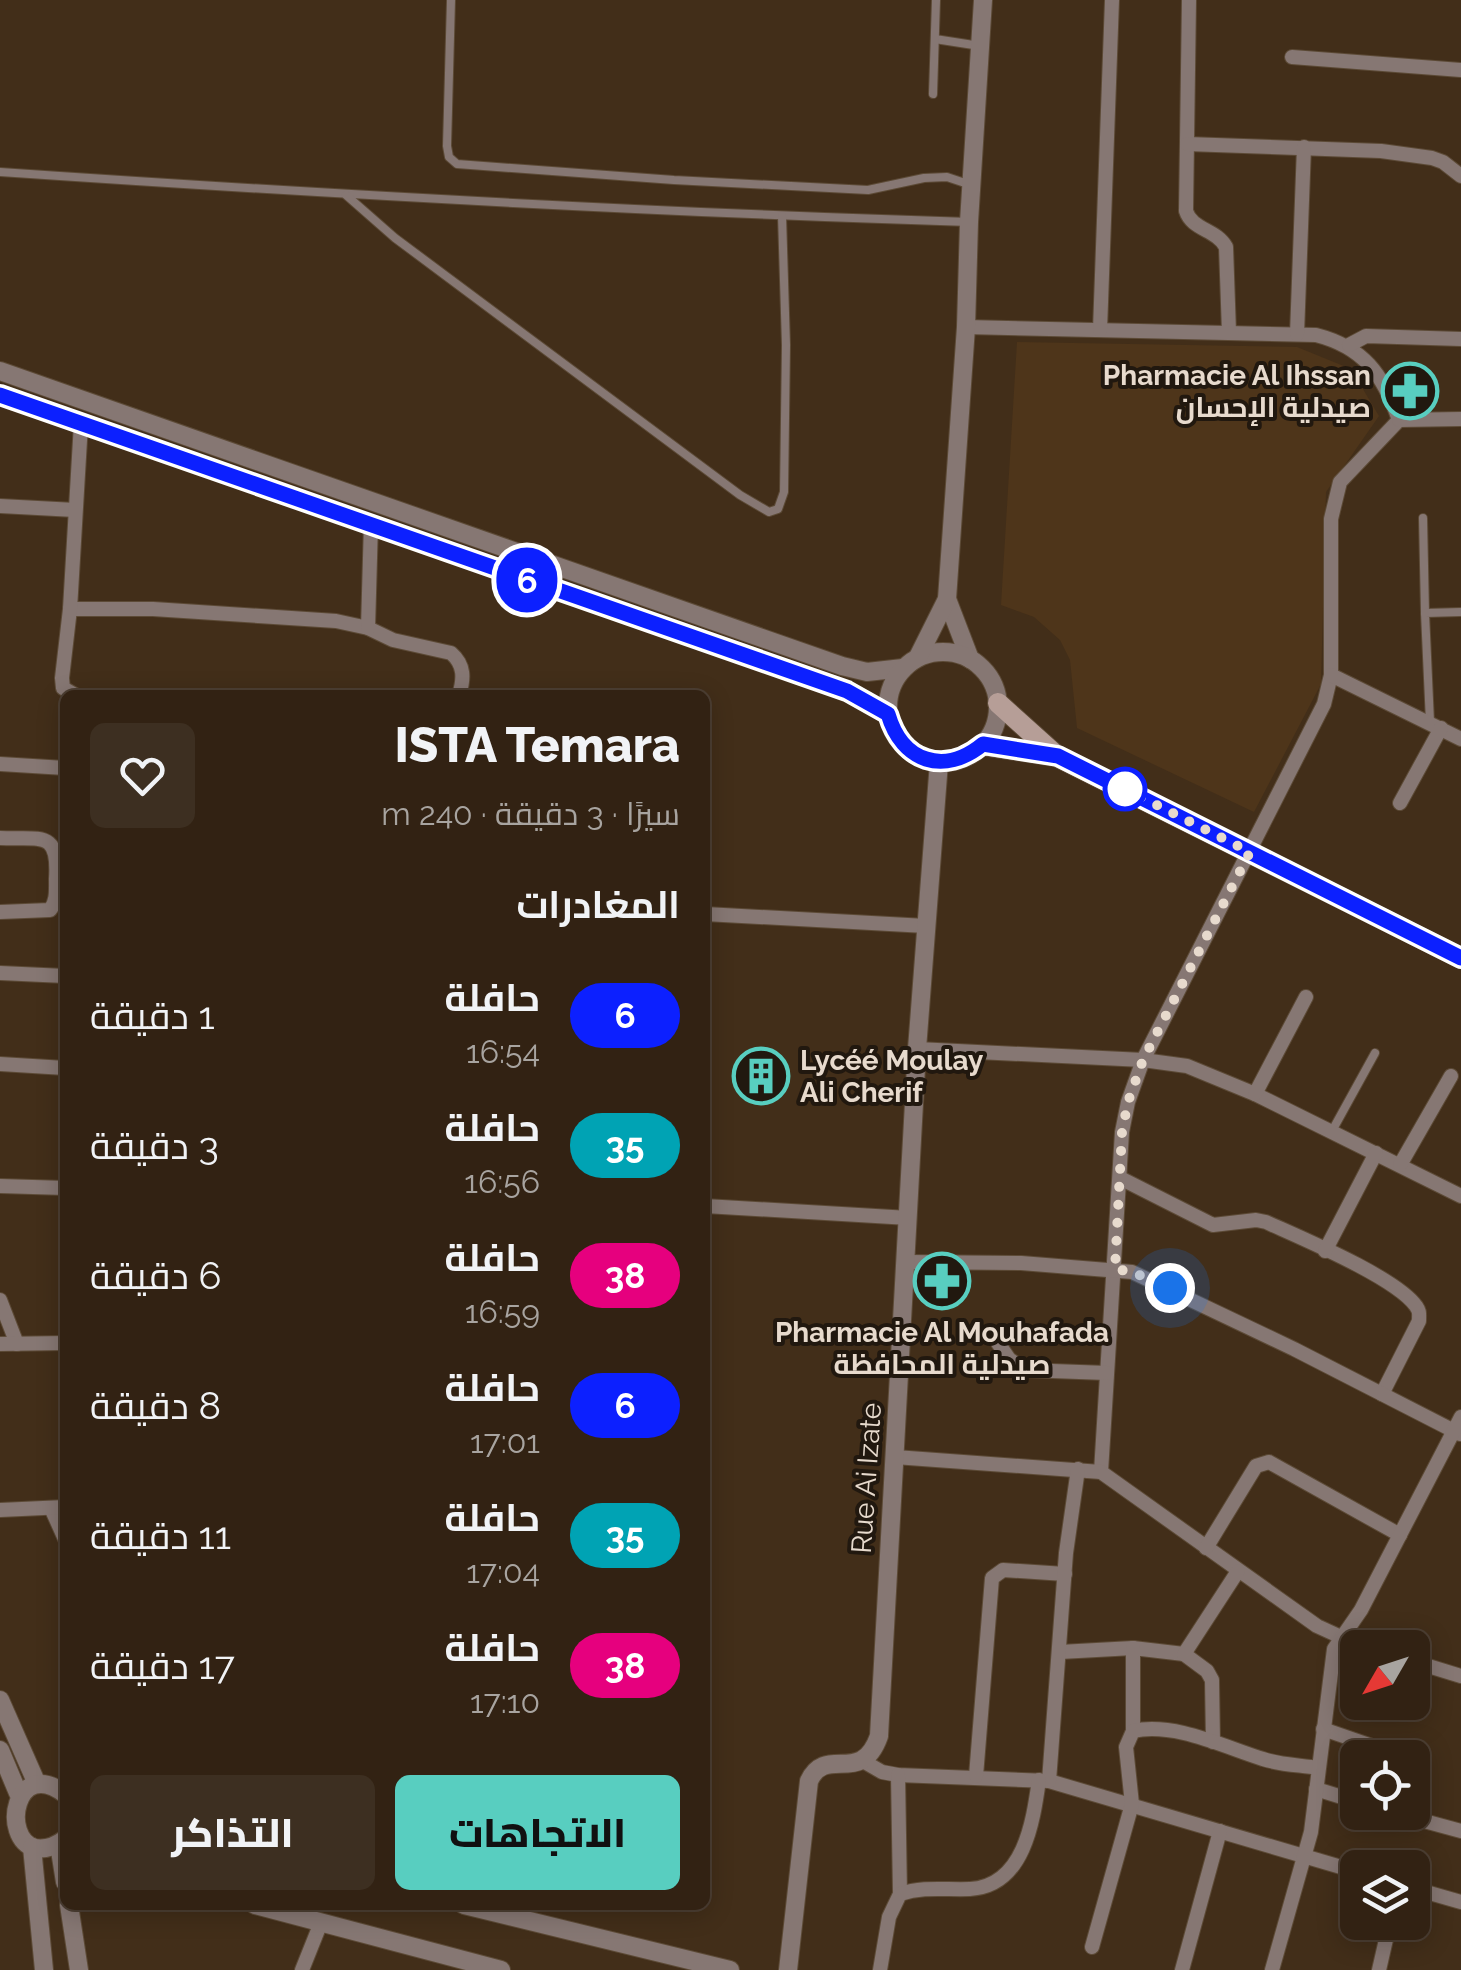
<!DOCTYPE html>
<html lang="ar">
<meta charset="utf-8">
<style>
:root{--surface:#322213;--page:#3d2f21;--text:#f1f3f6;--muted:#a8a4a0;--line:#4d3f33;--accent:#58cec0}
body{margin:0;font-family:Raleway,Cairo,sans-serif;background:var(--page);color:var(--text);direction:rtl;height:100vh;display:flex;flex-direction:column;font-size:38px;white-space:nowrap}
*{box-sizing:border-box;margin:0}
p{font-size:32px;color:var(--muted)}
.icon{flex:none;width:55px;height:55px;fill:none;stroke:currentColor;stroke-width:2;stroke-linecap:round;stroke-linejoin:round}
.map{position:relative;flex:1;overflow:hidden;direction:ltr}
.details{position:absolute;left:60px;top:690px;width:650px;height:1220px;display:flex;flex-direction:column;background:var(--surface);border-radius:15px;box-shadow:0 5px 25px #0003,0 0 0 2px var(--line);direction:rtl}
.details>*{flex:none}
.badge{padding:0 20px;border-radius:32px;font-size:35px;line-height:65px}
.needle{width:65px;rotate:231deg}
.buttons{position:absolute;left:1340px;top:1630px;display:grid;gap:20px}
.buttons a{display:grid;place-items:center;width:90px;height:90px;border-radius:15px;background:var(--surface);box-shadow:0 5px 25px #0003,0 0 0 2px var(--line);font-size:50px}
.you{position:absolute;width:50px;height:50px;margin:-25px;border:8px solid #fff;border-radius:50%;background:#1a73e8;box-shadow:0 0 0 15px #1a73e833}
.map>.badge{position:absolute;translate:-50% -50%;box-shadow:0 0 0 5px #fff}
h2{padding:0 30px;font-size:38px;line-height:90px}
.round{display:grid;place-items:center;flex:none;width:105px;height:105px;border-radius:15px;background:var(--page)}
.headline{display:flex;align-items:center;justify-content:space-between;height:170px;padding:0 30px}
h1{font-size:48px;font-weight:800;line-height:75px}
.cta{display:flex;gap:20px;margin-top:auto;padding:20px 30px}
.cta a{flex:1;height:115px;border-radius:15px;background:var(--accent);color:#111;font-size:40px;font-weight:800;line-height:115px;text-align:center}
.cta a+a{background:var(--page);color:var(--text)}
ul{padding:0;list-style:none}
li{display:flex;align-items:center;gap:30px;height:130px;padding:0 30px}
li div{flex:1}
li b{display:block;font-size:38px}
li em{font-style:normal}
li .badge{min-width:110px;font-weight:700;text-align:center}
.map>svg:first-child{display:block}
.built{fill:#4e351a}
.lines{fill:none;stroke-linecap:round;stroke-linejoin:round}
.service-casing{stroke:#5c4a36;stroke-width:10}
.minor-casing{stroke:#5c4a36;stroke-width:16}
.tertiary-casing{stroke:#5c4a36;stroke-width:20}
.secondary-casing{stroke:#5c4a36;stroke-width:22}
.service{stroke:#867773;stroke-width:8}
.minor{stroke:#867773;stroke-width:14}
.tertiary{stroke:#867773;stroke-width:18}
.secondary{stroke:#b69e97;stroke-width:20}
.line-casing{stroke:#fff;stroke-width:22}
.line{stroke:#0c20ff;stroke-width:15}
.walk{stroke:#e7dacd;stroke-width:10;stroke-dasharray:0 18}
.stop-dot{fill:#fff;stroke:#0c20ff;stroke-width:5}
.labels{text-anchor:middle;stroke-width:8;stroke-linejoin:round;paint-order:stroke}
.poi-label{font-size:28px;font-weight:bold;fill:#e7dacd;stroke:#21180f;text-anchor:end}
.street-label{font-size:28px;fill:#e7dacd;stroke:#21180f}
</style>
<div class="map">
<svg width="1461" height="1970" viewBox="0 0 1461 1970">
<rect width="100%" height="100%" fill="#422e19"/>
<polygon class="built" points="1017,342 1297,347 1351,369 1379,416 1326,492 1321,684 1254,812 1077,728 1070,660 1060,640 1034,617 1001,605"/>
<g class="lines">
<g class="service-casing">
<g id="service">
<polyline points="451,0 447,146 449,157 457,164 674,180 868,190 924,178 947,177 971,185"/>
<polyline points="935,39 980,46"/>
<polyline points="933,94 936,0"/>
<path d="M0 172C323 194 646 212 969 222"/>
<polyline points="346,195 395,238 740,495 769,512 778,509 784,492 786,345 782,216"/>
<polyline points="1423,518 1425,613"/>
<polyline points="1430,722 1425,613 1461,612"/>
<polyline points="1332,1131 1375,1053"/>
</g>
</g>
<g class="minor-casing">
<g id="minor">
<path d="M1189 0 1186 211C1192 230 1216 229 1226 247L1229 332"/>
<polyline points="1292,57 1461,70"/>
<polyline points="1187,144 1381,151 1432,158 1443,162 1461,176"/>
<path d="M966 327 1316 335C1363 347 1383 374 1399 420L1340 482 1331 519V675L1324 704 1143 1060 1128 1102 1122 1132 1101 1472"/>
<polyline points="1100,330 1112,0"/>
<polyline points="1297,334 1304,147"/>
<polyline points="1349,345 1366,336 1461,339"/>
<polyline points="1399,420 1461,419"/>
<polyline points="0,506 75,510"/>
<path d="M70 609H153L336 621 368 628 393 640 451 653C465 665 464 679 459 695"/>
<polyline points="368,628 371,523"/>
<polyline points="1331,675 1461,739"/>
<polyline points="75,695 63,688 62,678 70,609 81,423"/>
<polyline points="0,764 65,768"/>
<polyline points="1400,803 1441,728"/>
<path d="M0 838C41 840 59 829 56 879 56 891 57 901 50 910L0 912"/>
<polyline points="705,914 926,926"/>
<polyline points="0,973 65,976"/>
<polyline points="917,1049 1143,1060 1187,1066 1255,1094 1461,1196"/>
<polyline points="0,1064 65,1068"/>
<polyline points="1255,1094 1306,997"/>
<polyline points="1400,1165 1451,1076"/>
<path d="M1120 1178 1213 1225 1256 1220 1266 1222C1301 1238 1395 1277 1416 1306 1420 1312 1419 1313 1419 1321L1382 1394"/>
<polyline points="0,1186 65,1188"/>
<polyline points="705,1206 909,1218"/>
<polyline points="1325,1251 1376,1153"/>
<polyline points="907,1262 1021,1263 1132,1272 1294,1349 1460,1434"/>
<polyline points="0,1300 17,1344"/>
<polyline points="998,1343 1009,1359 1025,1370 1107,1373"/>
<polyline points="0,1344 65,1343"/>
<polyline points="895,1457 1101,1472 1317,1626 1365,1648"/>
<polyline points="51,1508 65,1539"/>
<polyline points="0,1510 65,1507"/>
<polyline points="1206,1548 1256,1466 1269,1462 1400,1535"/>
<polyline points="1060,1652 1133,1648 1184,1654"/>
<polyline points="1412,1661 1461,1676"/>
<polyline points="1323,1729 1407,1758"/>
<polyline points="1133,1731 1133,1648"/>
<polyline points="1213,1742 1212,1680 1207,1671 1184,1654 1238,1571"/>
<polyline points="863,1761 882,1772 898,1775 1049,1781 1358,1872"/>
<polyline points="1412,1761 1418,1775 1412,1795"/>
<polyline points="898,1775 900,1894"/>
<polyline points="976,1776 992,1578 1003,1570 1065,1574"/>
<polyline points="1049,1781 1066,1553 1078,1469"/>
<polyline points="1316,1789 1358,1802"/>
<polyline points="1391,1812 1461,1831"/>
<polyline points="1412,1888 1461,1902"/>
<path d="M1092 1947 1132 1804 1126 1747 1133 1731C1175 1722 1224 1747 1263 1759 1281 1765 1300 1765 1318 1768"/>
<polyline points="302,1970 320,1925"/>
<path d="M880 1970 889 1917 900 1894C924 1886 945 1890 970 1889 1024 1886 1033 1822 1039 1780"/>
<polyline points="1182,1970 1220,1831"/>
<polyline points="1272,1970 1311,1832 1334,1649 1361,1610 1461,1417"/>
<polyline points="1379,1970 1390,1922"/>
</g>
</g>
<g class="tertiary-casing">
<g id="tertiary">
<polyline points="0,371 842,666 867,672 903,668"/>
<polyline points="0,395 847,691 888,714"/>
<polyline points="947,599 970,659"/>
<circle cx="943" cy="707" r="55"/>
<polyline points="918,657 947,599 966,327 969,222 983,0"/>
<polyline points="0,1700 37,1784"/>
<polyline points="0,1750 18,1793"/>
<path d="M65 1794C15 1756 0 1838 35 1848 47 1850 56 1846 65 1839"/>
<polyline points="59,1844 65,1882"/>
<polyline points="32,1847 44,1970"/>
<polyline points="69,1905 79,1970"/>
<polyline points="255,1905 501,1970"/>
<polyline points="464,1905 730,1970"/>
<path d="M788 1970 809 1781C826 1744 861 1787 879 1736L917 1049 939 762"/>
</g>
</g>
<g class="secondary-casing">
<g id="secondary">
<polyline points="998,703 1058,757 1461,958"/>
<polyline points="983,745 1056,756"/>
</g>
</g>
<use href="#service" class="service"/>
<use href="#minor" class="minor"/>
<use href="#tertiary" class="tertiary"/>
<use href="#secondary" class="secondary"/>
</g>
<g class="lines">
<g class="line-casing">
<path id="line" d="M0 395 847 691 888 714C902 762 944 776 983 744L1058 756 1461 958"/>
</g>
<use href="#line" class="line"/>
<polyline class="walk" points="1125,789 1250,852 1143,1060 1128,1102 1122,1132 1115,1269 1132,1272 1170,1288"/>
</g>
<defs>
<g id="pharmacy-ring" transform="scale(2.875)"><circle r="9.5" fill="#21180f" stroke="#58cec0" stroke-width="1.5"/><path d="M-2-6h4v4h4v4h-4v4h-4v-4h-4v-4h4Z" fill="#58cec0"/></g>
<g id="building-ring" transform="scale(2.875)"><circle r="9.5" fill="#21180f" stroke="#58cec0" stroke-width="1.5"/><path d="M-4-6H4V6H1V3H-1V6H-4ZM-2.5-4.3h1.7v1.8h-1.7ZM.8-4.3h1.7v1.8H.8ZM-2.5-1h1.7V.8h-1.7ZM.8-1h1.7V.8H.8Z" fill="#58cec0"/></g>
</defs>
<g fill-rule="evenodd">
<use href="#pharmacy-ring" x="1410" y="391"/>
<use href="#building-ring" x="761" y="1076"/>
<use href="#pharmacy-ring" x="942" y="1281"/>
</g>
<circle class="stop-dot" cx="1125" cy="789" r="20"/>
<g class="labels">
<g class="poi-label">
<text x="1371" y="385">Pharmacie Al Ihssan<tspan x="1371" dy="32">صيدلية الإحسان</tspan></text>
<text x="800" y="1070" text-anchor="start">Lycéé Moulay<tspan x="800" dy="32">Ali Cherif</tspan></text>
<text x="942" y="1342" text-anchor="middle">Pharmacie Al Mouhafada<tspan x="942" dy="32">صيدلية المحافظة</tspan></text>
</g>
<g class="street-label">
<text transform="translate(866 1478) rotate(-86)" y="10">Rue Ai Izate</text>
</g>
</g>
</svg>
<div class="buttons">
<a><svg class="needle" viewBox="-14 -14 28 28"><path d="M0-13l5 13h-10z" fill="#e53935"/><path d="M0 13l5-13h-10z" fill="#a8a4a0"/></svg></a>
<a><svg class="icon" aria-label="locate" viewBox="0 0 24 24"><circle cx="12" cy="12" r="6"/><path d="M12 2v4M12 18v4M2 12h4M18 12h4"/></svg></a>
<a><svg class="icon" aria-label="layers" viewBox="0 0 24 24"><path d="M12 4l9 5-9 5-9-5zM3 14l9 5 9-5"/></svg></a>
</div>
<div class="you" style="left:1170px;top:1288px"></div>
<b class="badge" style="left:527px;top:580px;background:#0c20ff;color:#fff">6</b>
<section class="details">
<div class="headline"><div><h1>ISTA Temara</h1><p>سيرًا · 3 دقيقة · 240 m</p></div><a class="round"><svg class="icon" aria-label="heart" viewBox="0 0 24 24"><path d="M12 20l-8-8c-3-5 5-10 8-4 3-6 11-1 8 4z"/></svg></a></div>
<h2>المغادرات</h2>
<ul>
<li><span class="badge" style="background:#0c20ff;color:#fff">6</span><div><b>حافلة</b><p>16:54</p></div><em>1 دقيقة</em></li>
<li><span class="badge" style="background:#00a3b4;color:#fff">35</span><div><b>حافلة</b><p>16:56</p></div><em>3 دقيقة</em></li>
<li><span class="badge" style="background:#e6007e;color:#fff">38</span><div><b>حافلة</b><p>16:59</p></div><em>6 دقيقة</em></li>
<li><span class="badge" style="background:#0c20ff;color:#fff">6</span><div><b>حافلة</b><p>17:01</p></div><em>8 دقيقة</em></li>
<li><span class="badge" style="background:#00a3b4;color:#fff">35</span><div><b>حافلة</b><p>17:04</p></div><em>11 دقيقة</em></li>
<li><span class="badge" style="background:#e6007e;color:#fff">38</span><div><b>حافلة</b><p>17:10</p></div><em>17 دقيقة</em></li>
</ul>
<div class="cta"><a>الاتجاهات</a><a>التذاكر</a></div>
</section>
</div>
